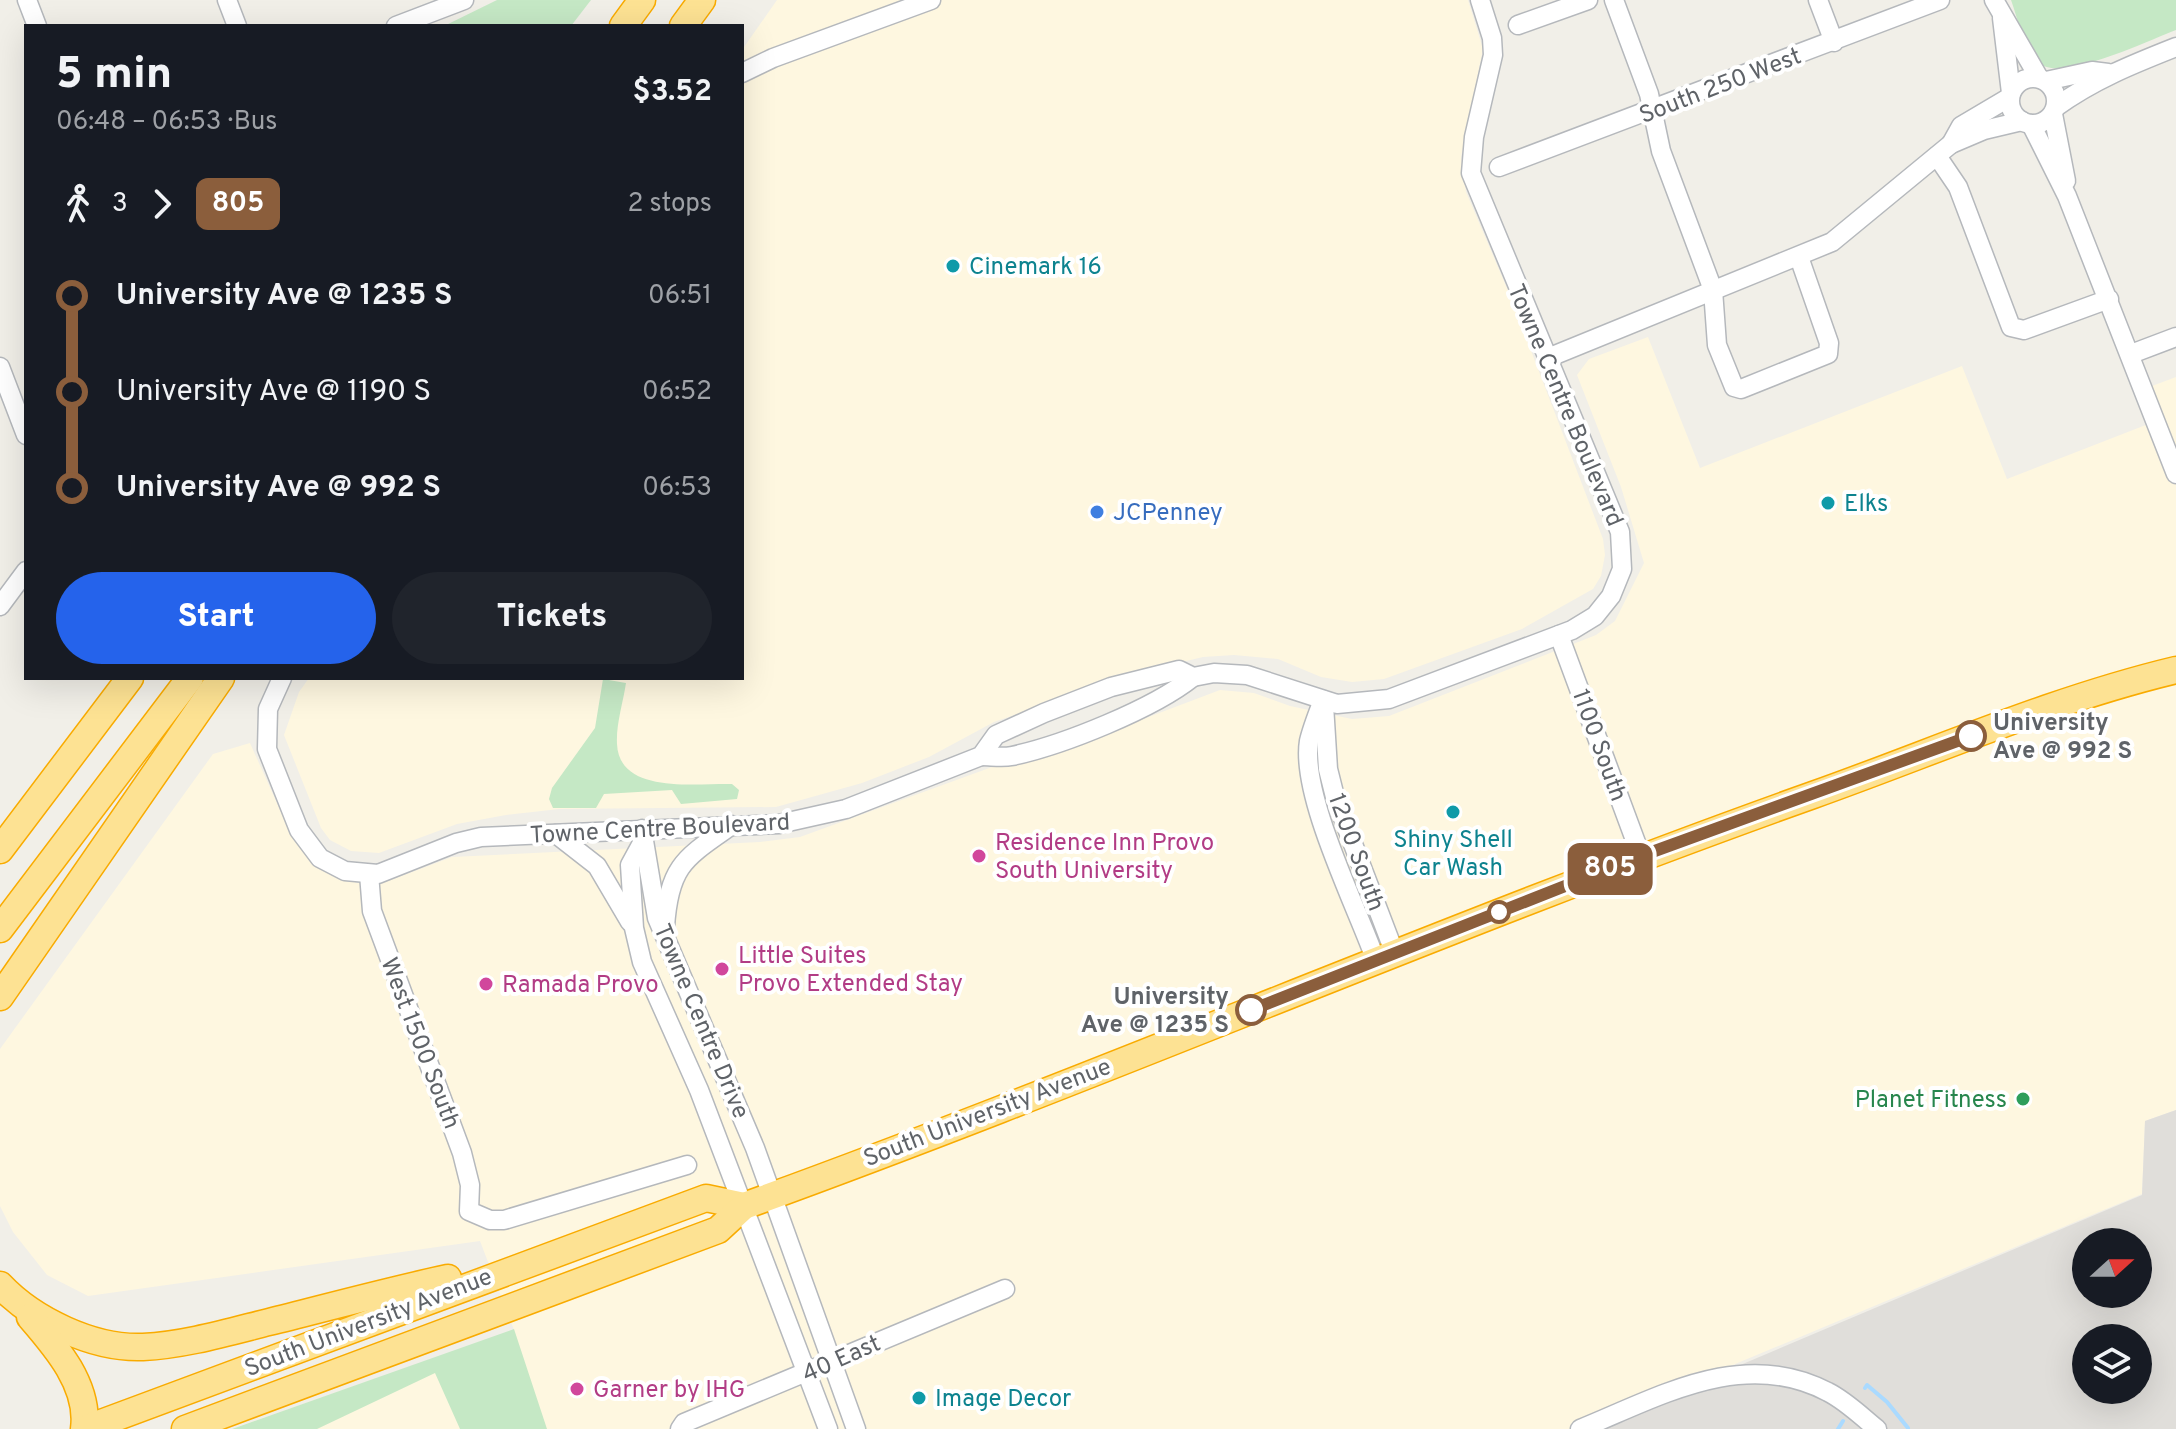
<!DOCTYPE html>
<meta charset="utf-8">
<style>
:root{--surface:#171b24;--page:#20242c;--text:#f1f3f6;--muted:#9ea1a6;--accent:#2563eb}
body{margin:0;font-family:Overpass,sans-serif;background:var(--page);color:var(--text);height:100vh;display:flex;flex-direction:column;font-size:30px;white-space:nowrap}
*{box-sizing:border-box;margin:0}
p{font-size:26px;color:var(--muted)}
.icon{flex:none;width:44px;height:44px;fill:none;stroke:currentColor;stroke-width:2;stroke-linecap:round;stroke-linejoin:round}
.map{position:relative;flex:1;overflow:hidden}
.side{position:absolute;left:24px;top:24px;width:720px;height:656px;display:flex;flex-direction:column;background:var(--surface);border-radius:0px;box-shadow:0 8px 32px #0002}
.side>*{flex:none}
.badge{padding:0 16px;border-radius:12px;font-size:28px;line-height:52px}
.needle{width:52px;rotate:69deg}
.fabs{position:absolute;left:2072px;top:1228px;display:grid;gap:16px}
.fabs a{display:grid;place-items:center;width:80px;height:80px;border-radius:50%;background:var(--surface);box-shadow:0 8px 32px #0002;font-size:40px}
.map>.badge{position:absolute;translate:-50% -50%;box-shadow:0 0 0 4px #fff}
.legs{display:flex;align-items:center;gap:12px;height:88px;padding:0 32px;font-size:26px}
.legs p{margin-inline-start:auto}
.overview{display:flex;align-items:center;justify-content:space-between;height:136px;padding:0 32px}
h1{font-size:44px;font-weight:800;line-height:60px}
.cta{display:flex;gap:16px;margin-top:auto;padding:16px 32px}
.cta a{flex:1;height:92px;border-radius:48px;background:var(--accent);color:#fff;font-size:32px;font-weight:800;line-height:92px;text-align:center}
.cta a+a{background:var(--page);color:var(--text)}
ul{padding:0 32px;list-style:none}
li{display:flex;align-items:center;gap:28px;height:96px;font-size:30px}
li i{display:grid;place-items:center;width:12px;height:100%;margin:0 10px;background:currentColor}
li i::after{content:'';width:20px;height:20px;margin:-10px;border:6px solid;border-radius:50%;background:var(--surface)}
li p{margin-inline-start:auto}
li:first-child i{background:linear-gradient(#0000 50%,currentColor 0)}
li:last-child i{background:linear-gradient(currentColor 50%,#0000 0)}
.map>svg:first-child{display:block}
.commercial{fill:#fef7e0}
.industrial{fill:#e0deda;fill-rule:evenodd}
.green{fill:#c5e8c5}
.lines{fill:none;stroke-linecap:round;stroke-linejoin:round}
.stream{stroke:#aadaff;stroke-width:4}
.minor-casing{stroke:#b5b8bc;stroke-width:21}
.highway-casing{stroke:#f9ab00;stroke-width:29}
.minor{stroke:#fff;stroke-width:18}
.highway{stroke:#fde293;stroke-width:26}
.line-1-casing{stroke:#fff;stroke-width:18}
.line-1{stroke:#8b5e3c;stroke-width:12}
.culture-dot{fill:#0f9aa8;stroke:#fff;stroke-width:3}
.shop-dot{fill:#3f7fe0;stroke:#fff;stroke-width:3}
.stop-1-dot{fill:#fff;stroke:#8b5e3c;stroke-width:4}
.hotel-dot{fill:#d1479c;stroke:#fff;stroke-width:3}
.leisure-dot{fill:#2e9e5b;stroke:#fff;stroke-width:3}
.labels{text-anchor:middle;stroke-width:8;stroke-linejoin:round;paint-order:stroke}
.street-label{font-size:24px;fill:#5f6368;stroke:#fff}
.culture-label{font-size:24px;fill:#0d838f;stroke:#fff;text-anchor:start}
.shop-label{font-size:24px;fill:#366cbe;stroke:#fff;text-anchor:start}
.stop-label{font-size:24px;font-weight:bold;fill:#5f6368;stroke:#fff;text-anchor:start}
.hotel-label{font-size:24px;fill:#b23c85;stroke:#fff;text-anchor:start}
.leisure-label{font-size:24px;fill:#27864d;stroke:#fff;text-anchor:end}
</style>
<div class="map">
<svg width="2176" height="1429" viewBox="0 0 2176 1429">
<rect width="100%" height="100%" fill="#f1efe8"/>
<g class="commercial">
<polygon points="777,0 1468,0 1483,49 1461,157 1466,192 1509,293 1603,539 1605,555 1601,576 1593,589 1522,629 1384,679 1352,682 1321,677 1278,659 1234,655 1203,657 1137,673 994,722 929,757 862,783 776,807 559,809 506,815 457,824 379,853 351,851 330,840 321,828 284,735 299,692 309,678 742,678 742,50"/>
<polygon points="1648,337 1700,468 1962,366 2007,479 2156,421 2144,389 2176,377 2176,1110 2145,1121 2142,1194 1580,1429 232,1429 514,1330 480,1241 88,1296 47,1275 13,1232 0,1206 0,1049 213,754 250,743 289,830 307,855 330,872 357,883 388,881 452,857 760,842 800,837 1003,763 1064,749 1220,690 1254,693 1290,706 1352,719 1389,716 1596,635 1615,621 1644,563 1621,487 1577,375 1589,359"/>
</g>
<path class="industrial" d="M2176 1110V1429H1589L2142 1195 2145 1121ZM2086 1242H2138V1294H2086ZM2086 1338H2138V1390H2086Z"/>
<g class="green">
<polygon points="497,0 591,0 571,26 444,26"/>
<path d="M2011 0H2176V30C2149 40 2061 83 2039 63 2024 50 2018 19 2011 0Z"/>
<path d="M603 679 626 683C623 703 616 724 617 744 619 795 697 783 732 784L739 790 737 799 681 804 672 790 604 794 596 808H553L549 799 552 788 595 728Z"/>
<polygon points="514,1329 547,1429 460,1429 435,1373 317,1429 232,1429"/>
</g>
<g class="lines">
<g class="stream">
<polyline points="1865,1388 1867,1385 1887,1402 1908,1428"/>
<polyline points="1838,1429 1843,1421"/>
</g>
<g class="minor-casing">
<g id="minor">
<polyline points="27,0 37,26"/>
<polyline points="227,0 237,26"/>
<polyline points="1614,0 1649,94 1661,151 1713,290 1717,345 1734,387 1741,389 1828,354 1829,343 1799,257"/>
<polyline points="1818,0 1834,42"/>
<polyline points="1994,0 2039,78"/>
<polyline points="2002,18 2011,93"/>
<polyline points="1518,25 1588,0"/>
<polyline points="396,26 464,0"/>
<polyline points="742,73 773,58 931,0"/>
<circle cx="2033" cy="101" r="23"/>
<polyline points="2046,81 2092,71 2108,73"/>
<path d="M2056 107C2093 80 2133 64 2176 47"/>
<polyline points="2053,114 2066,181"/>
<polyline points="2031,124 2067,196 2176,474"/>
<polyline points="1951,144 1984,130 2022,121"/>
<polyline points="1937,156 1958,187 2011,327 2024,330 2109,299"/>
<polyline points="1499,167 1940,0"/>
<polyline points="2131,354 2176,337"/>
<polyline points="1550,357 1832,242 1951,144 1961,126 2010,97"/>
<polyline points="0,367 26,435"/>
<polyline points="0,606 26,571"/>
<polyline points="1559,635 1641,856"/>
<polyline points="282,678 268,709 267,749 299,830 320,858 345,871 378,874 456,843 481,837 779,824 846,809 981,756 996,735 1044,713 1111,687 1179,670 1193,677 1214,673 1247,675 1337,704 1389,699 1572,630 1595,616 1611,596 1622,569 1620,532 1471,173 1474,137 1493,55 1492,38 1480,0"/>
<path d="M1323 700C1318 713 1312 728 1309 741 1300 795 1357 907 1376 961"/>
<polyline points="1324,705 1328,769 1335,797 1395,954"/>
<path d="M981 756C991 756 1002 758 1012 756 1063 745 1153 709 1193 677"/>
<polyline points="642,829 657,918 755,1148 856,1429"/>
<polyline points="556,834 597,866 630,922"/>
<polyline points="642,843 630,865 634,928 642,962 699,1090 828,1429"/>
<polyline points="369,874 372,911 462,1153 470,1185 469,1211 490,1220 504,1220 687,1165"/>
<path d="M665 927C669 865 685 858 732 825"/>
<polyline points="680,1429 684,1423 1005,1289"/>
<path d="M1580 1429C1659 1397 1743 1347 1828 1392 1846 1401 1861 1416 1877 1429"/>
</g>
</g>
<g class="highway-casing">
<g id="highway">
<polyline points="623,26 642,0"/>
<polyline points="683,26 702,0"/>
<polyline points="0,850 130,678"/>
<polyline points="0,929 190,678"/>
<polyline points="0,997 221,678"/>
<path d="M0 1285C33 1320 93 1349 143 1347 185 1345 229 1332 269 1322 329 1307 388 1291 448 1278"/>
<path d="M30 1317C56 1347 90 1386 84 1429"/>
<polyline points="85,1429 706,1198 744,1206"/>
<path d="M185 1429 718 1230 744 1206C1103 1076 1453 923 1813 795 1934 752 2051 700 2176 670"/>
</g>
</g>
<use href="#minor" class="minor"/>
<use href="#highway" class="highway"/>
</g>
<g class="lines">
<g class="line-1-casing">
<polyline id="line-1" points="1251,1010 1641,856 1971,736"/>
</g>
<use href="#line-1" class="line-1"/>
</g>
<g class="culture-dot">
<circle cx="953" cy="266" r="8"/>
<circle cx="1828" cy="503" r="8"/>
<circle cx="1453" cy="812" r="8"/>
<circle cx="919" cy="1398" r="8"/>
</g>
<circle class="shop-dot" cx="1097" cy="512" r="8"/>
<g class="stop-1-dot">
<circle cx="1971" cy="736" r="14"/>
<circle cx="1499" cy="912" r="10"/>
<circle cx="1251" cy="1010" r="14"/>
</g>
<g class="hotel-dot">
<circle cx="979" cy="856" r="8"/>
<circle cx="722" cy="969" r="8"/>
<circle cx="486" cy="984" r="8"/>
<circle cx="577" cy="1389" r="8"/>
</g>
<circle class="leisure-dot" cx="2023" cy="1099" r="8"/>
<g class="labels">
<g class="street-label">
<text transform="translate(1720 85) rotate(-21)" y="8">South 250 West</text>
<text transform="translate(1566 405) rotate(67)" y="8">Towne Centre Boulevard</text>
<text transform="translate(1600 745) rotate(70)" y="8">1100 South</text>
<text transform="translate(660 828) rotate(-3)" y="8">Towne Centre Boulevard</text>
<text transform="translate(1357 852) rotate(70)" y="8">1200 South</text>
<text transform="translate(702 1021) rotate(67)" y="8">Towne Centre Drive</text>
<text transform="translate(421 1043) rotate(69)" y="8">West 1500 South</text>
<text transform="translate(987 1112) rotate(-21)" y="8">South University Avenue</text>
<text transform="translate(368 1322) rotate(-21)" y="8">South University Avenue</text>
<text transform="translate(841 1358) rotate(-24)" y="8">40 East</text>
</g>
<g class="culture-label">
<text x="969" y="274">Cinemark 16</text>
<text x="1844" y="511">Elks</text>
<text x="1453" y="847" text-anchor="middle">Shiny Shell<tspan x="1453" dy="28">Car Wash</tspan></text>
<text x="935" y="1406">Image Decor</text>
</g>
<g class="shop-label">
<text x="1113" y="520">JCPenney</text>
</g>
<g class="stop-label">
<text x="1993" y="730">University<tspan x="1993" dy="28">Ave @ 992 S</tspan></text>
<text x="1229" y="1004" text-anchor="end">University<tspan x="1229" dy="28">Ave @ 1235 S</tspan></text>
</g>
<g class="hotel-label">
<text x="995" y="850">Residence Inn Provo<tspan x="995" dy="28">South University</tspan></text>
<text x="738" y="963">Little Suites<tspan x="738" dy="28">Provo Extended Stay</tspan></text>
<text x="502" y="992">Ramada Provo</text>
<text x="593" y="1397">Garner by IHG</text>
</g>
<g class="leisure-label">
<text x="2007" y="1107">Planet Fitness</text>
</g>
</g>
</svg>
<div class="fabs">
<a><svg class="needle" viewBox="-14 -14 28 28"><path d="M0-13l5 13h-10z" fill="#e53935"/><path d="M0 13l5-13h-10z" fill="#9ea1a6"/></svg></a>
<a><svg class="icon" aria-label="layers" viewBox="0 0 24 24"><path d="M12 4l9 5-9 5-9-5zM3 14l9 5 9-5"/></svg></a>
</div>
<b class="badge" style="left:1610px;top:869px;background:#8b5e3c;color:#fff">805</b>
<section class="side">
<div class="overview"><div><h1>5 min</h1><p>06:48 – 06:53 · Bus</p></div><b>$3.52</b></div>
<div class="legs"><svg class="icon" aria-label="walk" viewBox="0 0 24 24"><circle cx="13" cy="4" r="2"/><path d="M13 8l-2 6 4 7M11 14l-3 7M7 12l3-4h3l4 4"/></svg>3<svg class="icon" aria-label="forward" viewBox="0 0 24 24"><path d="M9 5l7 7-7 7"/></svg><b class="badge" style="background:#8b5e3c;color:#fff">805</b><p>2 stops</p></div>
<ul>
<li><i style="color:#8b5e3c"></i><b>University Ave @ 1235 S</b><p>06:51</p></li>
<li><i style="color:#8b5e3c"></i><span>University Ave @ 1190 S</span><p>06:52</p></li>
<li><i style="color:#8b5e3c"></i><b>University Ave @ 992 S</b><p>06:53</p></li>
</ul>
<div class="cta"><a>Start</a><a>Tickets</a></div>
</section>
</div>
